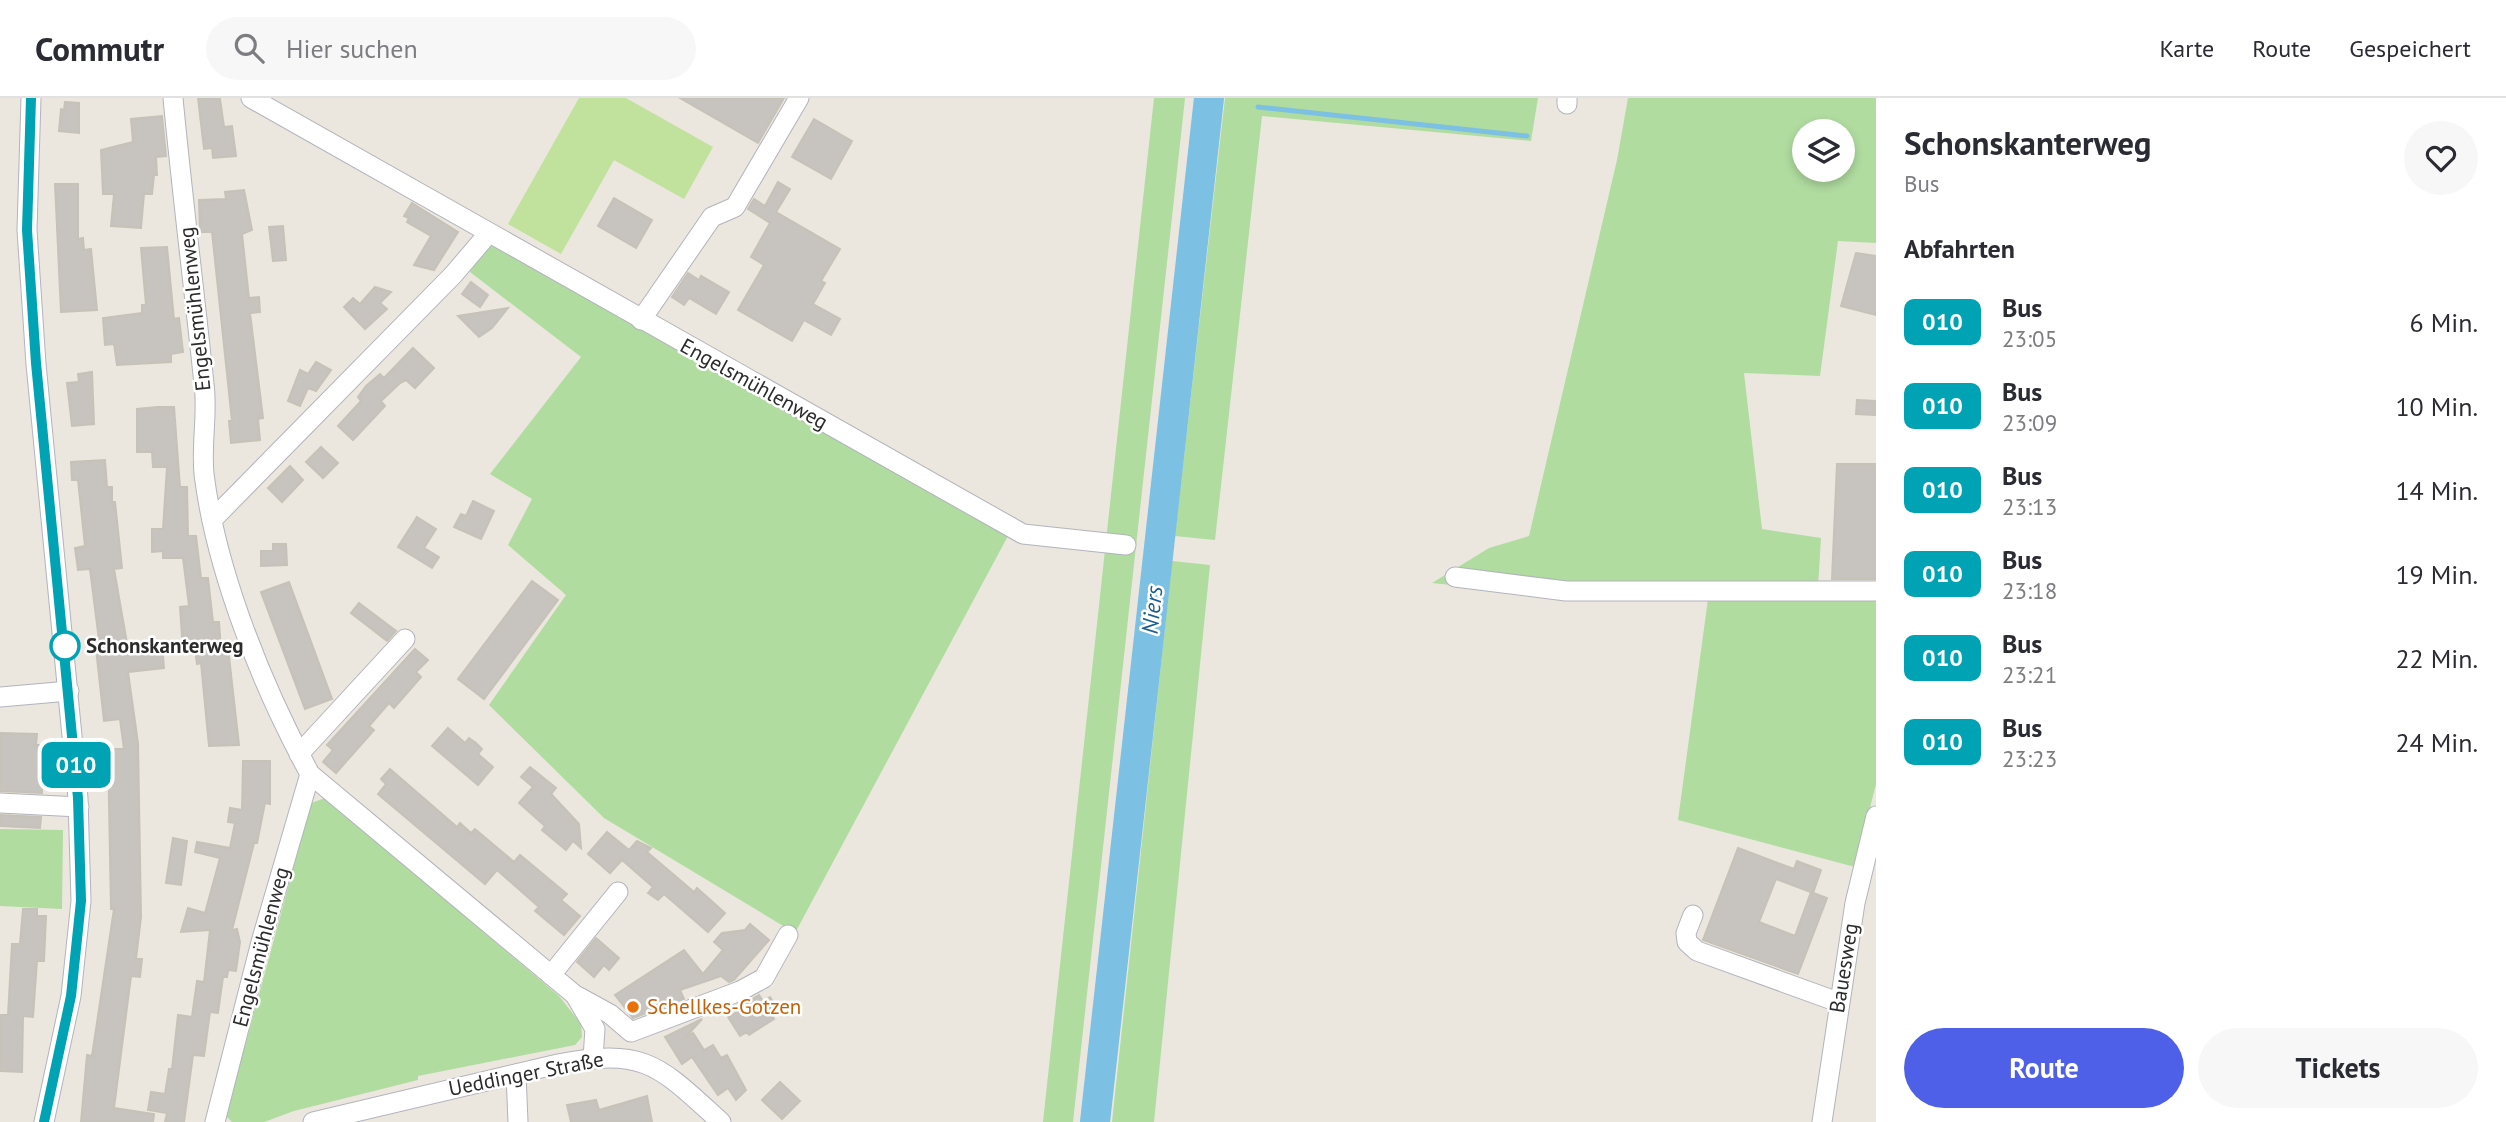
<!DOCTYPE html>
<html lang="de">
<meta charset="utf-8">
<style>
:root{--surface:#fff;--page:#f7f7f7;--text:#2b2b33;--muted:#7c7c81;--line:#e1e1e2;--accent:#4f60e8}
body{margin:0;font-family:"PT Sans",sans-serif;background:var(--page);color:var(--text);height:100vh;display:flex;flex-direction:column;font-size:26px;white-space:nowrap}
*{box-sizing:border-box;margin:0}
p{font-size:23px;color:var(--muted)}
.icon{flex:none;width:38px;height:38px;fill:none;stroke:currentColor;stroke-width:2;stroke-linecap:round;stroke-linejoin:round}
.map{position:relative;flex:1;overflow:hidden}
.drawer{display:flex;flex-direction:column;background:var(--surface);width:630px}
.drawer>*{flex:none}
.badge{padding:0 14px;border-radius:10px;font-size:24px;line-height:46px}
.buttons{position:absolute;left:1792px;top:21px;display:grid;gap:14px}
.buttons a{display:grid;place-items:center;width:63px;height:63px;border-radius:50%;background:var(--surface);box-shadow:0 4px 10px #0003;font-size:35px}
.map>.badge{position:absolute;translate:-50% -50%;box-shadow:0 0 0 4px #fff}
h2{padding:0 28px;font-size:26px;line-height:63px}
.round{display:grid;place-items:center;flex:none;width:74px;height:74px;border-radius:37px;background:var(--page)}
.head{display:flex;align-items:center;justify-content:space-between;height:119px;padding:0 28px}
h1{font-size:33px;font-weight:700;line-height:52px}
.button{display:flex;gap:14px;margin-top:auto;padding:14px 28px}
.button a{flex:1;height:80px;border-radius:42px;background:var(--accent);color:#fff;font-size:28px;font-weight:700;line-height:80px;text-align:center}
.button a+a{background:var(--page);color:var(--text)}
ul{padding:0;list-style:none}
li{display:flex;align-items:center;gap:21px;height:84px;padding:0 28px}
li div{flex:1}
li b{display:block;font-size:26px}
li em{font-style:normal}
li .badge{min-width:77px;font-weight:700;text-align:center}
header{display:flex;align-items:center;gap:42px;box-sizing:border-box;height:98px;padding:0 35px;background:var(--surface);border-bottom:2px solid var(--line)}
header strong{font-size:33px}
nav{display:flex;gap:38px;margin-inline-start:auto;font-size:24px}
.search{width:490px;height:63px;background:var(--page);display:flex;align-items:center;gap:18px;box-sizing:border-box;padding:0 24px;border-radius:38px;color:var(--muted);font-size:26px}
main{display:flex;flex:1;min-height:0}
.map>svg:first-child{display:block}
.green{fill:#b0dca0;fill-rule:evenodd}
.pitch{fill:#c0e29d}
.lines{fill:none;stroke-linecap:round;stroke-linejoin:round}
.stream{stroke:#7cc0e3;stroke-width:5}
.river{stroke:#7cc0e3;stroke-width:30}
.building{fill:#c7c3be;stroke:#c6c2b8;stroke-width:2}
.minor-casing{stroke:#b2b3bd;stroke-width:21}
.minor{stroke:#fff;stroke-width:19}
.line-casing{stroke:#fff;stroke-width:16}
.line{stroke:#00a3b4;stroke-width:10}
.stop-dot{fill:#fff;stroke:#00a3b4;stroke-width:3.5}
.food-dot{fill:#e8710a;stroke:#fff;stroke-width:2.5}
.labels{text-anchor:middle;stroke-width:5;stroke-linejoin:round;paint-order:stroke}
.street-label{font-size:21px;fill:#2b2b2b;stroke:#fff}
.stop-label{font-size:21px;font-weight:bold;fill:#2b2b2b;stroke:#fff;text-anchor:start}
.food-label{font-size:21px;fill:#c56008;stroke:#fff;text-anchor:start}
.water-label{font-size:23px;font-style:italic;fill:#1b5e8f;stroke:#fff}
</style>
<header>
<strong>Commutr</strong>
<div class="search"><svg class="icon" aria-label="search" viewBox="0 0 24 24"><circle cx="10" cy="10" r="6"/><path d="M15 15l6 6"/></svg>Hier suchen</div>
<nav><a>Karte</a><a>Route</a><a>Gespeichert</a></nav>
</header>
<main>
<div class="map">
<svg width="1876" height="1024" viewBox="0 0 1876 1024">
<rect width="100%" height="100%" fill="#ebe7de"/>
<g class="green">
<polygon points="1154,0 1185,0 1073,1024 1043,1024"/>
<polygon points="1225,0 1538,0 1531,43 1262,18 1215,442 1175,438"/>
<path d="M1628 0H1876V145L1838 143 1820 278 1744 275 1762 431 1821 440 1818 490 1876 501V686L1855 769 1678 722 1708 501 1556 498 1432 485 1489 450 1529 438 1617 62ZM1804 33H1843V72H1804Z"/>
<polygon points="495,131 1009,436 795,835 604,720 489,607 566,497 508,447 532,401 490,376 581,259 470,174"/>
<polygon points="1172,463 1210,467 1154,1024 1112,1024"/>
<polygon points="325,700 559,898 581,926 582,939 575,947 418,978 418,982 294,1013 264,1024 232,1024 226,1018 311,705"/>
<polygon points="0,731 63,732 62,811 0,808"/>
</g>
<polygon class="pitch" points="579,0 626,0 713,49 684,101 614,62 561,156 508,126"/>
<g class="lines">
<polyline class="stream" points="1258,9 1527,38"/>
<polyline class="river" points="1095,1024 1209,0"/>
</g>
<g class="building">
<polygon points="198,0 220,1 224,29 232,28 236,58 213,60 212,50 204,51"/>
<polygon points="680,0 784,0 758,45"/>
<polygon points="65,4 79,5 79,35 59,33 61,11 64,12"/>
<polygon points="162,18 166,58 156,59 157,77 154,77 152,96 144,96 141,130 111,128 114,96 103,96 101,52 133,44 131,21"/>
<polygon points="814,21 852,43 831,81 792,59"/>
<polygon points="778,84 790,91 776,114 840,151 821,183 825,185 813,206 840,221 831,237 804,222 792,243 738,212 764,167 751,159 770,125 748,111 754,101 765,108"/>
<polygon points="55,86 78,86 78,141 83,140 84,152 91,151 97,212 61,214"/>
<polygon points="244,92 252,132 242,136 249,200 259,199 260,214 250,215 263,320 258,321 260,342 231,345 229,323 232,323 212,134 200,134 199,102 226,101 225,94"/>
<polygon points="614,100 652,122 636,150 598,128"/>
<polygon points="412,105 458,134 434,172 414,167 431,138 407,124 409,120 404,118"/>
<polygon points="283,128 286,162 273,163 269,129"/>
<polygon points="167,149 174,221 179,220 183,254 171,256 171,264 117,267 114,246 105,247 103,220 142,215 142,207 146,207 141,150"/>
<polygon points="1856,155 1876,158 1876,217 1841,208"/>
<polygon points="688,175 699,182 701,178 729,194 716,216 689,200 684,207 672,199"/>
<polygon points="471,184 488,197 480,209 462,196"/>
<polygon points="375,189 391,194 380,205 387,211 365,231 344,209 353,200 360,206"/>
<polygon points="508,210 492,230 479,239 458,218"/>
<polygon points="413,250 434,270 415,290 406,282 400,285 381,303 385,308 353,342 338,328 361,303 358,299 366,288 380,276 384,280"/>
<polygon points="316,264 331,272 316,293 308,290 300,308 288,303 300,272 308,276"/>
<polygon points="92,274 94,326 72,328 67,285 79,284 78,276"/>
<polygon points="1857,302 1876,303 1876,317 1856,316"/>
<polygon points="158,309 174,309 180,389 187,389 188,438 196,438 201,480 208,480 213,524 219,524 221,551 228,550 239,647 209,648 201,565 197,566 195,551 183,552 180,509 189,508 183,460 163,460 163,453 152,454 152,431 163,431 167,369 153,369 152,354 137,354 137,311"/>
<polygon points="321,349 338,365 323,380 306,364"/>
<polygon points="105,362 107,389 112,389 112,404 115,404 122,470 114,471 128,551 162,547 164,570 128,574 138,645 141,819 136,861 142,861 140,879 131,878 114,1010 154,1016 153,1024 81,1024 87,957 92,958 114,811 111,811 108,651 124,651 120,621 104,623 96,551 100,550 90,471 78,472 75,450 85,448 78,382 72,382 71,364"/>
<polygon points="1837,366 1876,366 1876,481 1832,481"/>
<polygon points="290,368 303,382 282,404 268,390"/>
<polygon points="473,403 494,413 481,441 454,429 461,416 466,418"/>
<polygon points="417,419 436,431 424,450 439,459 432,470 398,449"/>
<polygon points="273,446 286,446 287,467 261,468 261,453 273,453"/>
<polygon points="532,483 558,502 484,601 458,581"/>
<polygon points="289,484 332,601 305,611 261,494"/>
<polygon points="359,505 396,533 387,543 351,515"/>
<polygon points="415,551 428,562 416,574 421,579 394,610 389,605 369,628 374,632 336,675 323,664 333,652 327,647"/>
<polygon points="448,630 465,645 469,640 476,645 482,651 478,656 493,669 478,687 432,648"/>
<polygon points="0,635 37,636 36,647 44,647 42,695 0,693"/>
<polygon points="243,663 270,663 270,706 265,705 257,745 254,745 232,832 237,831 240,844 236,873 228,872 227,879 223,879 218,915 210,914 204,958 193,957 184,1024 165,1024 167,1015 148,1012 151,994 165,996 169,971 172,971 178,917 192,919 197,883 204,884 210,832 181,834 188,810 205,815 220,760 195,754 197,744 230,750 235,725 228,724 230,710 242,712"/>
<polygon points="530,669 556,690 551,696 579,726 581,750 573,743 566,752 542,732 545,728 519,705 533,689 521,679"/>
<polygon points="390,671 457,729 460,725 471,735 475,731 514,764 520,757 567,796 561,802 580,818 564,837 535,813 539,809 497,772 485,786 378,696 386,686 381,681"/>
<polygon points="0,717 41,719 40,730 0,728"/>
<polygon points="607,734 629,752 637,743 651,750 647,754 694,794 697,790 725,815 708,834 664,796 658,802 648,795 653,789 622,762 610,775 588,756"/>
<polygon points="173,740 187,743 181,787 166,785"/>
<polygon points="1738,750 1794,771 1797,763 1821,772 1813,795 1776,781 1759,824 1795,838 1811,794 1827,800 1798,876 1703,842"/>
<polygon points="23,811 37,811 37,818 46,818 44,863 37,863 33,919 23,918 22,974 0,973 0,917 8,917 12,846 20,846"/>
<polygon points="750,826 769,842 734,882 729,884 721,878 680,892 684,901 633,920 615,897 684,852 703,876 723,852 714,844 722,835 745,832"/>
<polygon points="596,840 619,860 609,872 604,867 594,879 577,864"/>
<polygon points="759,897 763,903 770,899 778,912 771,916 774,921 749,937 747,934 740,938 728,919 736,915 734,912"/>
<polygon points="702,921 684,941 693,935 704,952 713,947 721,960 727,957 746,992 736,1002 728,990 718,997 692,959 682,966 665,939"/>
<polygon points="780,984 800,1003 782,1021 762,1002"/>
<polygon points="647,998 652,1024 571,1024 567,1007 596,1002 599,1012"/>
</g>
<g class="lines">
<g class="minor-casing">
<g id="minor">
<polyline points="31,0 27,132 36,266 78,700 81,803 71,898 44,1024"/>
<path d="M173 0C182 95 194 190 204 286 208 315 201 346 204 376 216 474 263 590 310 676L575 897 595 931 593 960"/>
<polyline points="251,0 1023,436 1126,447"/>
<polyline points="1567,6 1567,0"/>
<polyline points="641,222 712,119 735,109 799,0"/>
<polyline points="212,422 453,177 488,136"/>
<polyline points="1455,479 1566,493 1876,493"/>
<polyline points="0,599 69,593"/>
<polyline points="299,656 405,541"/>
<polyline points="0,705 79,709"/>
<polyline points="1693,817 1686,835 1687,844 1697,853 1838,904"/>
<polyline points="551,877 618,794"/>
<polyline points="579,899 610,916 631,934 740,893 764,880 788,837"/>
<polyline points="516,976 518,1024"/>
<polyline points="215,1024 261,844 310,676"/>
<path d="M313 1024 558 966C646 949 659 968 721 1024"/>
<polyline points="1822,1024 1855,805 1876,718"/>
</g>
</g>
<use href="#minor" class="minor"/>
</g>
<g class="lines">
<g class="line-casing">
<polyline id="line" points="31,0 27,132 36,265 78,700 81,803 71,898 44,1024"/>
</g>
<use href="#line" class="line"/>
</g>
<circle class="stop-dot" cx="65" cy="548" r="14"/>
<circle class="food-dot" cx="633" cy="909" r="7"/>
<g class="labels">
<g class="street-label">
<text transform="translate(195 211) rotate(-96)" y="7">Engelsmühlenweg</text>
<text transform="translate(754 286) rotate(29)" y="7">Engelsmühlenweg</text>
<text transform="translate(261 849) rotate(-75)" y="7">Engelsmühlenweg</text>
<text transform="translate(1844 870) rotate(-81)" y="7">Bauesweg</text>
<text transform="translate(526 976) rotate(-11)" y="7">Ueddinger Straße</text>
</g>
<g class="stop-label">
<text x="86" y="555">Schonskanterweg</text>
</g>
<g class="food-label">
<text x="647" y="916">Schellkes-Gotzen</text>
</g>
<g class="water-label">
<text transform="translate(1152 512) rotate(-84)" y="8">Niers</text>
</g>
</g>
</svg>
<div class="buttons">
<a><svg class="icon" aria-label="layers" viewBox="0 0 24 24"><path d="M12 4l9 5-9 5-9-5zM3 14l9 5 9-5"/></svg></a>
</div>
<b class="badge" style="left:76px;top:667px;background:#00a3b4;color:#fff">010</b>
</div>
<section class="drawer">
<div class="head"><div><h1>Schonskanterweg</h1><p>Bus</p></div><a class="round"><svg class="icon" aria-label="heart" viewBox="0 0 24 24"><path d="M12 20l-8-8c-3-5 5-10 8-4 3-6 11-1 8 4z"/></svg></a></div>
<h2>Abfahrten</h2>
<ul>
<li><span class="badge" style="background:#00a3b4;color:#fff">010</span><div><b>Bus</b><p>23:05</p></div><em>6 Min.</em></li>
<li><span class="badge" style="background:#00a3b4;color:#fff">010</span><div><b>Bus</b><p>23:09</p></div><em>10 Min.</em></li>
<li><span class="badge" style="background:#00a3b4;color:#fff">010</span><div><b>Bus</b><p>23:13</p></div><em>14 Min.</em></li>
<li><span class="badge" style="background:#00a3b4;color:#fff">010</span><div><b>Bus</b><p>23:18</p></div><em>19 Min.</em></li>
<li><span class="badge" style="background:#00a3b4;color:#fff">010</span><div><b>Bus</b><p>23:21</p></div><em>22 Min.</em></li>
<li><span class="badge" style="background:#00a3b4;color:#fff">010</span><div><b>Bus</b><p>23:23</p></div><em>24 Min.</em></li>
</ul>
<div class="button"><a>Route</a><a>Tickets</a></div>
</section>
</main>
